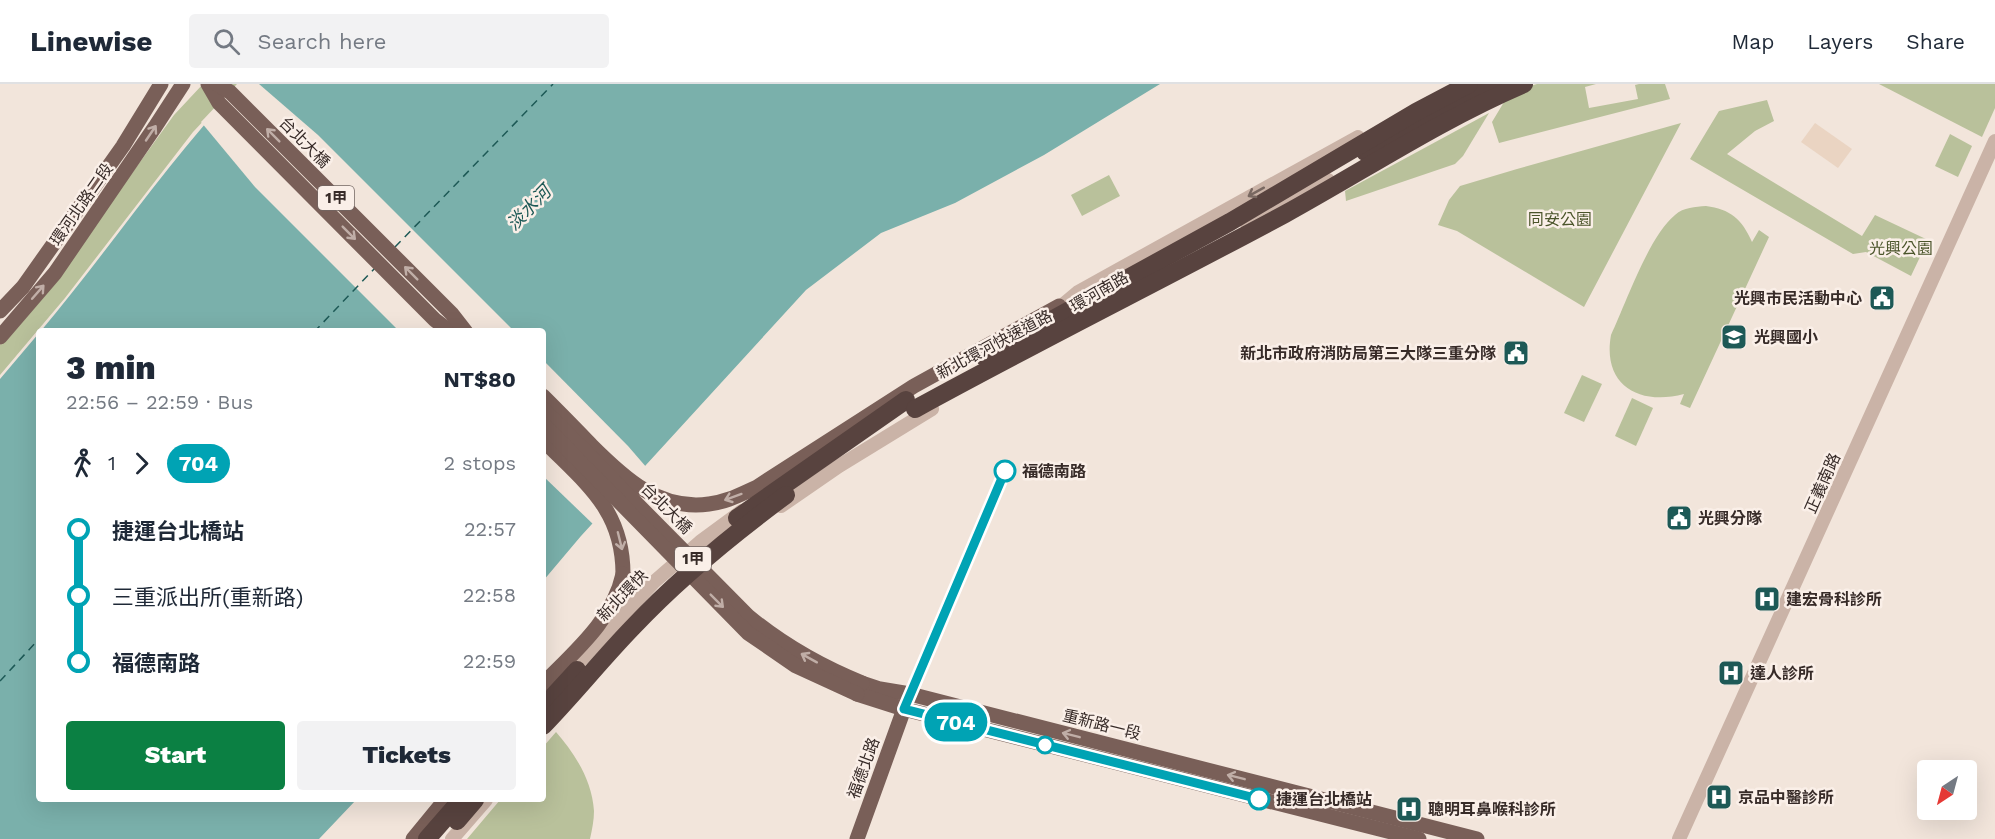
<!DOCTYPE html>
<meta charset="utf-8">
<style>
:root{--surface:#fff;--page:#f2f2f3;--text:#1f2937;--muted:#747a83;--line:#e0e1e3;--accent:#0b8043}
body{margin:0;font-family:"Work Sans","Noto Sans TC",sans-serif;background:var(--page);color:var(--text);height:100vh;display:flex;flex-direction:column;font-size:22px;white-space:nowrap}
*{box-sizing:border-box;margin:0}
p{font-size:20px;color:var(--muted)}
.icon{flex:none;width:33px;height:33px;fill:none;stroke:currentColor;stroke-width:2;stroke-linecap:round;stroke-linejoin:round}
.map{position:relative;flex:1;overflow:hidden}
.drawer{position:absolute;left:36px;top:244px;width:510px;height:474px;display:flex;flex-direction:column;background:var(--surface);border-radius:6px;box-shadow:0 6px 24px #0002}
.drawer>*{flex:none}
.badge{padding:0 12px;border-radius:20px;font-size:21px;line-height:39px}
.needle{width:39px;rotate:216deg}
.tools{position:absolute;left:1917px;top:676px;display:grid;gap:12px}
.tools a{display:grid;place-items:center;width:60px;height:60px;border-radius:6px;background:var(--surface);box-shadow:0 6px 24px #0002;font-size:30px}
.map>.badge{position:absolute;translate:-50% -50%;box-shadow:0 0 0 3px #fff}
.legs{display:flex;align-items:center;gap:9px;height:66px;padding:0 30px;font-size:20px}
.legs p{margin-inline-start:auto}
.headline{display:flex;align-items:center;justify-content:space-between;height:102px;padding:0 30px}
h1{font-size:33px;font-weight:800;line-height:45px}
.cta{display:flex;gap:12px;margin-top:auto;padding:12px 30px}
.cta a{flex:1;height:69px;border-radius:6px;background:var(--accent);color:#fff;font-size:24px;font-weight:800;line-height:69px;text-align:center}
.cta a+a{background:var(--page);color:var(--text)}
ul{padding:0 30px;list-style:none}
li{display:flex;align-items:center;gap:21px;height:66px;font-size:22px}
li i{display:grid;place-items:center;width:9px;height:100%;margin:0 8px;background:currentColor}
li i::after{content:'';width:15px;height:15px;margin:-8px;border:4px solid;border-radius:50%;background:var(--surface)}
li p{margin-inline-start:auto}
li:first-child i{background:linear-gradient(#0000 50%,currentColor 0)}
li:last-child i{background:linear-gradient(currentColor 50%,#0000 0)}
header{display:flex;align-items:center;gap:36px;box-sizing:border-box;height:84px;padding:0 30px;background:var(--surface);border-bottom:2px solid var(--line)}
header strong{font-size:28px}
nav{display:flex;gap:33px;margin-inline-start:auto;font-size:21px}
.search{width:420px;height:54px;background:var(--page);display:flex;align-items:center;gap:15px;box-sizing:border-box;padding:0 21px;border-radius:6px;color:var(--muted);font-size:22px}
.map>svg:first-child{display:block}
.green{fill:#b9c19b}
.plaza{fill:#ead4c2}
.water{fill:#7ab0ab}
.pier{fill:#f2e5db}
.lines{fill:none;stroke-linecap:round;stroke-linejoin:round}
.ferry{stroke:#1d5956;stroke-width:1.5;stroke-dasharray:8 6;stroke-linecap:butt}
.minor{stroke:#cab3a7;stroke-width:14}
.major{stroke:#795f58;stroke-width:15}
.highway{stroke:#58433f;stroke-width:18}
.major-bridge{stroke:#795f58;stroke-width:15}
.highway-bridge{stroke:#58433f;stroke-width:18}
.oneway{stroke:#c0aea7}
.oneway2{stroke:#796861}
.line-1-casing{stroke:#fff;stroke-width:14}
.line-1{stroke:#00a3b4;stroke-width:9}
.stop-1-dot{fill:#fff;stroke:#00a3b4;stroke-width:3}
.labels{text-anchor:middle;stroke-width:5;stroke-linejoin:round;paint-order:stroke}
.shield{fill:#faefe8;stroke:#726662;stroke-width:1.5}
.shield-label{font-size:15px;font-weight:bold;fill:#372b28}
.street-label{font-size:16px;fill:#372b28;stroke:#faefe8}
.park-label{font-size:16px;fill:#4b552b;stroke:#faefe8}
.poi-label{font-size:16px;font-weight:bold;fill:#372b28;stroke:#faefe8;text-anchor:start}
.stop-label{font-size:16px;font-weight:bold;fill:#372b28;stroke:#faefe8;text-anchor:start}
.water-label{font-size:18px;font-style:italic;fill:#1d5956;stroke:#faefe8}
</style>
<header>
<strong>Linewise</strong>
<div class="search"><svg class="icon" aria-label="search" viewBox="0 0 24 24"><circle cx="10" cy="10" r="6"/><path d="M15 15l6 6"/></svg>Search here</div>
<nav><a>Map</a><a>Layers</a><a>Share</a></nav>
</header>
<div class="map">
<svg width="1995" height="755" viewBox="0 0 1995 755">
<rect width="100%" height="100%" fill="#f2e5db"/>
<g class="green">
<polygon points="203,0 238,0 193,48 65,214 0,291 0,261 56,194 174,31"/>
<polygon points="1537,0 1596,0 1585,3 1589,24 1638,15 1635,1 1639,0 1665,0 1670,15 1499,59 1492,38 1510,8"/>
<polygon points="1879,0 1995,0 1995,24 1982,53"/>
<polygon points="1767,16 1774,37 1755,47 1727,70 1862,152 1875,131 1928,156 1911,192 1866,168 1853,170 1690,75 1719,27"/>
<polygon points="1489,29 1463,72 1455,80 1346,117 1345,107"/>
<polygon points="1681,39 1584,223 1457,147 1438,141 1449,116 1460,102 1517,85"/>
<polygon points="1950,50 1972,62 1958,93 1935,82"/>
<polygon points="1109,91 1120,112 1082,132 1071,111"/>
<path d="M1706 122C1730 125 1742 135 1752 158L1759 146 1769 153 1690 324 1680 320 1684 310C1639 322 1602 301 1611 251 1626 219 1649 152 1675 131 1684 123 1695 123 1706 122Z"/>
<polygon points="1582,291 1602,300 1584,338 1564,329"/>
<polygon points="1632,314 1653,324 1636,362 1615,352"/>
<path d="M556 648C575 670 592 696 594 727 594 736 592 746 590 755H467L500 716H543V663Z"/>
</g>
<polygon class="plaza" points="1815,39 1852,65 1838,84 1801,58"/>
<g class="water">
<path d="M241 0H1160L1044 71 955 119 881 149 806 206 581 452 543 497V248H40C109 166 168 77 241 0Z"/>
<polygon points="39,249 39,716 356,716 319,755 0,755 0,295"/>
</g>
<g class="pier">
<polygon points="237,0 259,0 318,51 514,247 399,247 255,103 201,38"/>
<polygon points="543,276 628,362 647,384 595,442 543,392"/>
</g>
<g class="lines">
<g class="ferry">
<polyline points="395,163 553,0"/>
<polyline points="314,248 375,184"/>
<polyline points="0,597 39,555"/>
</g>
<g class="minor">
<polyline points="1247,140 1328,96"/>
<polyline points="1053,229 1078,208 1358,53"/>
<polyline points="781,422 839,382 932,325"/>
<polyline points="568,590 654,498 700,458 742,427"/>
<polyline points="452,755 486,716"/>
<polyline points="1679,755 1995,57"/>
</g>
<g class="major">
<polyline points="208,0 219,19 435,236 451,248"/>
<polyline points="217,0 230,8 452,230 466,248"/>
<polyline points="0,227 23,203 123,62 161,0"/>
<polyline points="0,253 55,189 155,43 183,0"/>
<path d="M543 312C559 328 575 344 591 361 624 394 659 427 709 420 727 418 741 410 757 403L914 302 1059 222"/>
<path d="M543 356C585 399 623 425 623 490"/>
<polyline points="862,599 880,605 910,610 1477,755"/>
<polyline points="857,610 904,625 1419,755"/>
<polyline points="413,755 445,716"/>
<polyline points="857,755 904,625"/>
</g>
<g class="highway">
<polyline points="1365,68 1471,9 1494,0"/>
<polyline points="737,434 906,316"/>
<polyline points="457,737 475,716"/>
<polyline points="427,755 461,716"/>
</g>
<g class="major-bridge">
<path d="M543 325 748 532C783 561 820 582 862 599"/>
<polyline points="543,340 748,549 796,582 857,610"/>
<path d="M543 600C575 567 613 536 623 490"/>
</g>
<g class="highway-bridge">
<polyline points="984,273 1230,138 1416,28 1469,0"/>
<path d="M915 325C1037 258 1162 196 1285 130 1365 86 1440 36 1524 0"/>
<polyline points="543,623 577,586"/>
<path d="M543 642C574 610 602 575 633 543 679 494 732 451 786 411"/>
</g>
</g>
<defs><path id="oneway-shaft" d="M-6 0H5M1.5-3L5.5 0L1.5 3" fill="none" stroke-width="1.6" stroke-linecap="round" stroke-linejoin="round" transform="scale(1.5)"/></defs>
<g class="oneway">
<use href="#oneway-shaft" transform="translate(151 49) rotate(-56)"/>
<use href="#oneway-shaft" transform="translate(273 51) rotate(-135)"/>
<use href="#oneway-shaft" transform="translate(349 149) rotate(45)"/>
<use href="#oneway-shaft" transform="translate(411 189) rotate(-135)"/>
<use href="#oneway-shaft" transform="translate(38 208) rotate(-49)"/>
<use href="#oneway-shaft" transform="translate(733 413) rotate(160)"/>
<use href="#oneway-shaft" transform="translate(620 457) rotate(76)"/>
<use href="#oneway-shaft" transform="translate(717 517) rotate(45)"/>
<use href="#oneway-shaft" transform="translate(809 574) rotate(-151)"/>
<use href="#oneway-shaft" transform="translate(1071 651) rotate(-166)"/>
<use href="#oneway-shaft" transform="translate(1236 693) rotate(-166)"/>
</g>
<use class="oneway2" href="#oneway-shaft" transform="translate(1256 108) rotate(151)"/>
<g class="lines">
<g class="line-1-casing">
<polyline id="line-1" points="1005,387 904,625 1259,715"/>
</g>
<use href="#line-1" class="line-1"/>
</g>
<defs>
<g id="civic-square" transform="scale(1.35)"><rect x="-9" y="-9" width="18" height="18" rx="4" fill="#1d5956" stroke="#faefe8"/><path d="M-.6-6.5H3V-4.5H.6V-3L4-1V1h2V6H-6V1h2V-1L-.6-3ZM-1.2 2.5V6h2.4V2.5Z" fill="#fff"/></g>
<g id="school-square" transform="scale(1.35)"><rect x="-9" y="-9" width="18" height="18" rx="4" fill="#1d5956" stroke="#faefe8"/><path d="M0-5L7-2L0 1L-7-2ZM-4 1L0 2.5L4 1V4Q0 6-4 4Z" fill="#fff"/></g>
<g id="hospital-square" transform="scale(1.35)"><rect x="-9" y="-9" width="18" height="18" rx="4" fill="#1d5956" stroke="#faefe8"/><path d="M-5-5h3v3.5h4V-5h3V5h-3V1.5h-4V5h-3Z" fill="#fff"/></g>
</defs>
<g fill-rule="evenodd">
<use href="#civic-square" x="1882" y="214"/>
<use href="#school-square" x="1734" y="253"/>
<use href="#civic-square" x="1516" y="269"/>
<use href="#civic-square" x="1679" y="434"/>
<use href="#hospital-square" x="1767" y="515"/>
<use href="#hospital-square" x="1731" y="589"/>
<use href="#hospital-square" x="1719" y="713"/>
<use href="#hospital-square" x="1409" y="725"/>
</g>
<g class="stop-1-dot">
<circle cx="1005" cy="387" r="10"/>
<circle cx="1045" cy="661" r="8"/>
<circle cx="1259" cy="715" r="10"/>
</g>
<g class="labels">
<g class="shield">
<rect x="318" y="102" width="36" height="24" rx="4.5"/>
<rect x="675" y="463" width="36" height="24" rx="4.5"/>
</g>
<g class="shield-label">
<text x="336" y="119">1甲</text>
<text x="693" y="480">1甲</text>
</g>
<g class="street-label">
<text transform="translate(305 58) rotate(45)" y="6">台北大橋</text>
<text transform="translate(81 120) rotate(-55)" y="6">環河北路二段</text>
<text transform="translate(1099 207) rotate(-30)" y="6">環河南路</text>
<text transform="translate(994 260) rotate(-28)" y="6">新北環河快速道路</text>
<text transform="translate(1822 399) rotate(-66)" y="6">正義南路</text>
<text transform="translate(667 424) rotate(45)" y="6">台北大橋</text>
<text transform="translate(622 511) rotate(-46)" y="6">新北環快</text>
<text transform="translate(1102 640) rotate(14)" y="6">重新路一段</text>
<text transform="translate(863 684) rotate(-70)" y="6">福德北路</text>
</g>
<g class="park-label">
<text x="1560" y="141">同安公園</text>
<text x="1901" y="170">光興公園</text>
</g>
<g class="poi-label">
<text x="1862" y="220" text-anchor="end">光興市民活動中心</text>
<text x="1754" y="259">光興國小</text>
<text x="1496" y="275" text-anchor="end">新北市政府消防局第三大隊三重分隊</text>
<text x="1698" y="440">光興分隊</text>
<text x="1786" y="521">建宏骨科診所</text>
<text x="1750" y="595">達人診所</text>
<text x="1738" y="719">京品中醫診所</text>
<text x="1428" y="731">聰明耳鼻喉科診所</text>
</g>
<g class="stop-label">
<text x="1022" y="393">福德南路</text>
<text x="1276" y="721">捷運台北橋站</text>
</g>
<g class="water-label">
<text transform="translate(529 124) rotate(-46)" y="6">淡水河</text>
</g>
</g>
</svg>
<div class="tools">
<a><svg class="needle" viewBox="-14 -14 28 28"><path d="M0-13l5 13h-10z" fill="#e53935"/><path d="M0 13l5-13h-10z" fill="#747a83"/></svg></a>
</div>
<b class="badge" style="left:956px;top:638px;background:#00a3b4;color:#fff">704</b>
<section class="drawer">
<div class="headline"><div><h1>3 min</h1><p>22:56 – 22:59 · Bus</p></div><b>NT$80</b></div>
<div class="legs"><svg class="icon" aria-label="walk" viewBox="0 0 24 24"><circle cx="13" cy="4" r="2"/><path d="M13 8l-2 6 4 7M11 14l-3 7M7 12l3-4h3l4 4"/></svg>1<svg class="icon" aria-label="forward" viewBox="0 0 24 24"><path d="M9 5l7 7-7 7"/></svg><b class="badge" style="background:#00a3b4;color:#fff">704</b><p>2 stops</p></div>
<ul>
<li><i style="color:#00a3b4"></i><b>捷運台北橋站</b><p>22:57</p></li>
<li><i style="color:#00a3b4"></i><span>三重派出所(重新路)</span><p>22:58</p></li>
<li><i style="color:#00a3b4"></i><b>福德南路</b><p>22:59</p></li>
</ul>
<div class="cta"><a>Start</a><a>Tickets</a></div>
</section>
</div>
